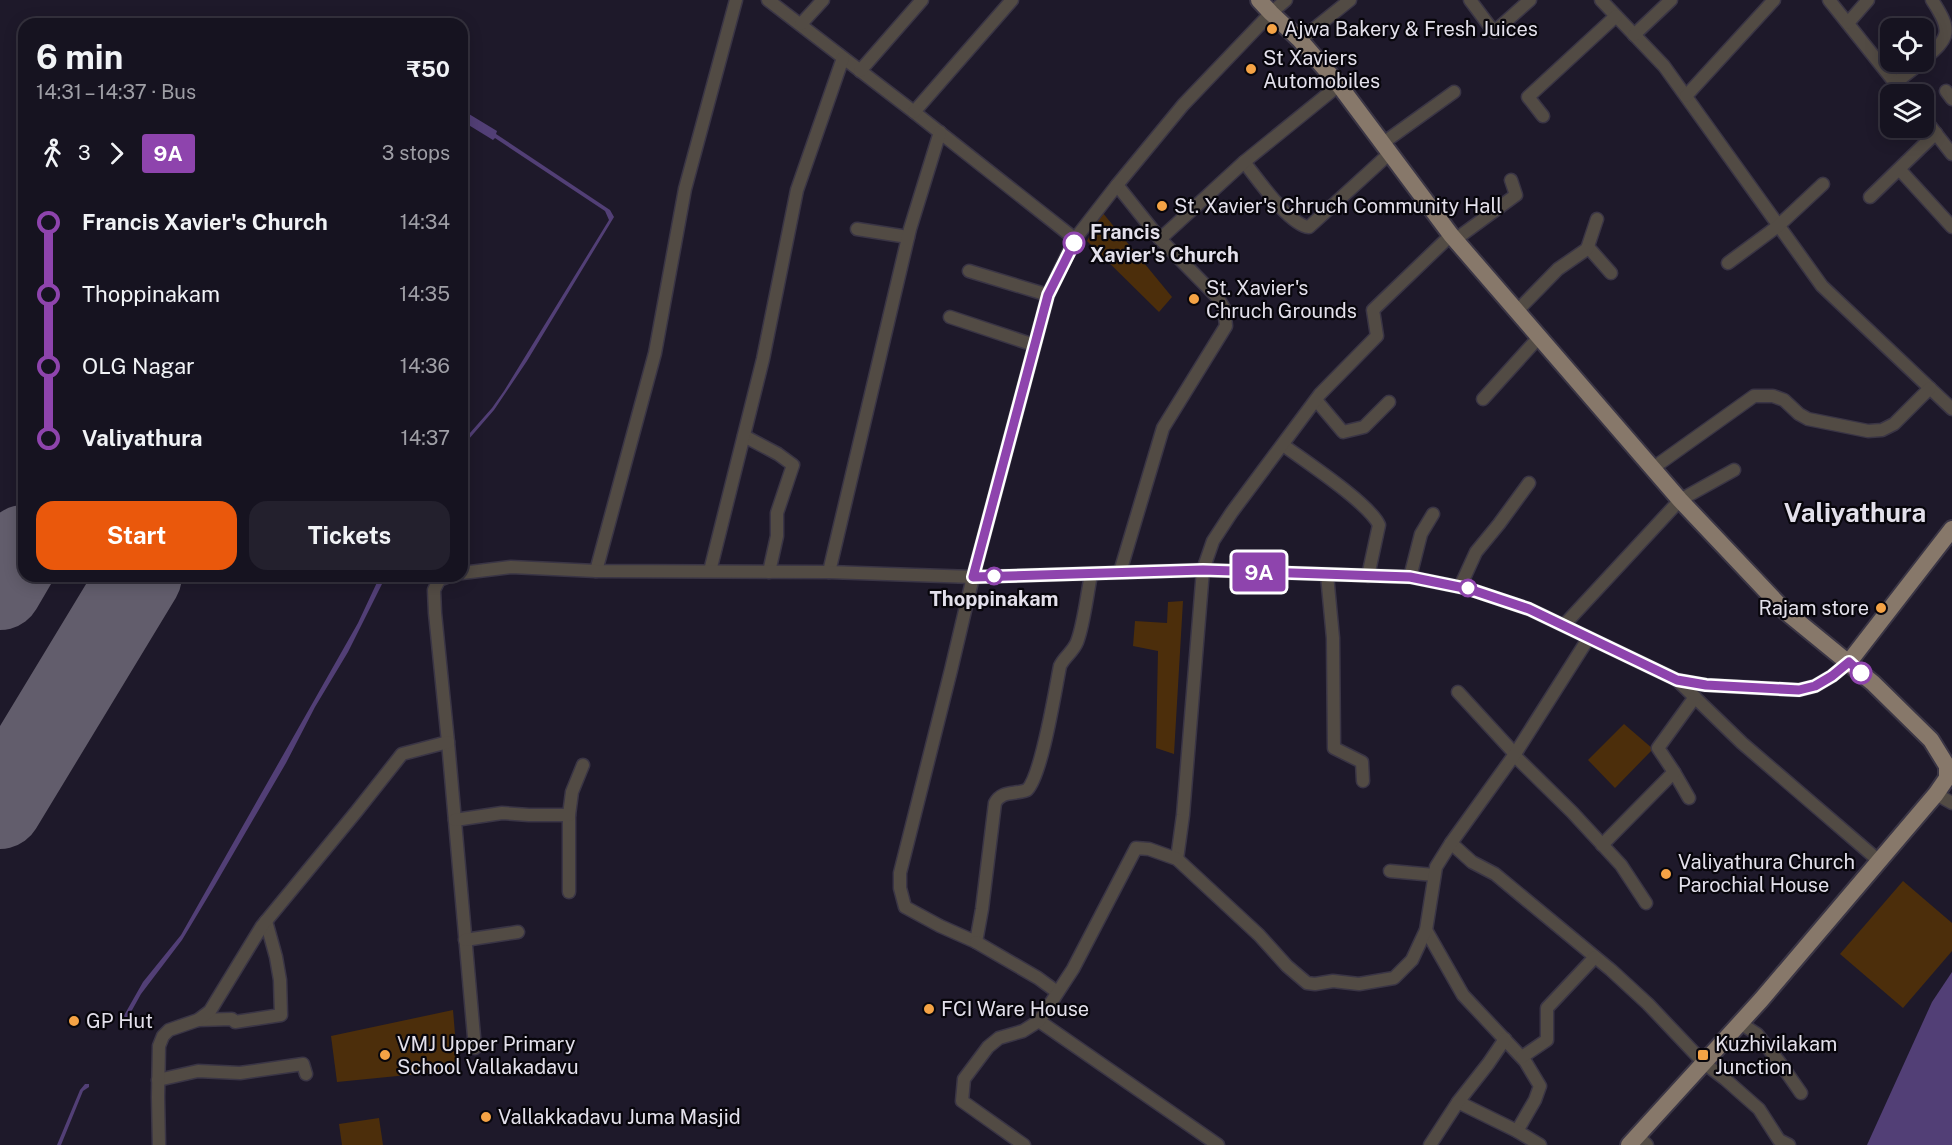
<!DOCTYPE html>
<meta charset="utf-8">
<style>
:root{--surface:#161320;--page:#23202d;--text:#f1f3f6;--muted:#9e9ea5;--line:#35323e;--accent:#ea580c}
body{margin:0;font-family:"Public Sans",sans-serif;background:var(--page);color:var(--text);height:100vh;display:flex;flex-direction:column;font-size:22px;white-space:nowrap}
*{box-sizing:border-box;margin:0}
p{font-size:20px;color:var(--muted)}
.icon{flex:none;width:33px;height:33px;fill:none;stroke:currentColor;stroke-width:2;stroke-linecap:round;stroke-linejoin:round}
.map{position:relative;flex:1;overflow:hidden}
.sheet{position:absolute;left:18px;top:18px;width:450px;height:564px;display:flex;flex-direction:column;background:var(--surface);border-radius:18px;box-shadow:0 3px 15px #0003,0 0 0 2px var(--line)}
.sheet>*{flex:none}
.badge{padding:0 12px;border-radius:4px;font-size:21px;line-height:39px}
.buttons{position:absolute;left:1880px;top:18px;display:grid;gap:12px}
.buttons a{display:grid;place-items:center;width:54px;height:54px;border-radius:12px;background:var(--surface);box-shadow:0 3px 15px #0003,0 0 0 2px var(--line);font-size:30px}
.map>.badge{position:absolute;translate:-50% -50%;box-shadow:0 0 0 3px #fff}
.legs{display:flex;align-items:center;gap:9px;height:66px;padding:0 18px;font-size:20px}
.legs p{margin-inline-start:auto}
.headline{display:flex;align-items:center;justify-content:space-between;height:102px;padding:0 18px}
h1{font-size:33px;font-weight:700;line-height:45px}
.primary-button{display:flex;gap:12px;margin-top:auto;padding:12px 18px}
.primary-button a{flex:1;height:69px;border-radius:18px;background:var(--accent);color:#fff;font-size:24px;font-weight:700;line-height:69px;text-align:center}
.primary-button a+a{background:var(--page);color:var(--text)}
ul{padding:0 18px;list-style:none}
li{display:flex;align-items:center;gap:21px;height:72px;font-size:22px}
li i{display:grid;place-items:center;width:9px;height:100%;margin:0 8px;background:currentColor}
li i::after{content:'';width:15px;height:15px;margin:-8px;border:4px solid;border-radius:50%;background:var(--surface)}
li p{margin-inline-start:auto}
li:first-child i{background:linear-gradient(#0000 50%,currentColor 0)}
li:last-child i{background:linear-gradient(currentColor 50%,#0000 0)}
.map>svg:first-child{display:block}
.green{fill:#4c2e0b}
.water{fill:#523f76}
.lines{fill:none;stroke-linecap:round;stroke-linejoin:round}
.runway{stroke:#625d6c;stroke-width:84}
.minor-casing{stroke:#3a3545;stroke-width:15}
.major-casing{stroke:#3a3545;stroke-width:20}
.minor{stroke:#524b44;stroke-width:12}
.major{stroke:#87786a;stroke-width:16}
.line-1-casing{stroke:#fff;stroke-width:14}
.line-1{stroke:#8e44ad;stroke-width:9}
.poi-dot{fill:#f5a345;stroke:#08060c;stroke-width:2}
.stop-1-dot{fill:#fff;stroke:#8e44ad;stroke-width:3}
.labels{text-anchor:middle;stroke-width:4.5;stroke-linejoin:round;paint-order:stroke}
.poi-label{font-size:20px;fill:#e3e0eb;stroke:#08060c;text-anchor:start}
.stop-label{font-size:20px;font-weight:bold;fill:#e3e0eb;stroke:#08060c;text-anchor:start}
.district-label{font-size:26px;font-weight:bold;fill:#e3e0eb;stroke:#08060c}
</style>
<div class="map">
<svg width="1952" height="1145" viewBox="0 0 1952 1145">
<rect width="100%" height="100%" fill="#1e192a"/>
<g class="green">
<polygon points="1102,212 1172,297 1159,312 1087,241"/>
<polygon points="1183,601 1174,754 1156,748 1158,651 1133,646 1135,621 1167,623 1168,602"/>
<polygon points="1624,724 1653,749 1615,788 1588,760"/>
<polygon points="1903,881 1952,923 1952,951 1903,1008 1840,954"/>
<polygon points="453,1010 458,1070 337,1082 331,1036"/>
<polygon points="379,1118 383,1145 342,1145 339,1124"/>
</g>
<g class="water">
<polygon points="464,111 497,131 496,134 610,210 614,217 527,361 494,410 462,447 462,442 492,408 504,391 609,220 605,211 495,138 493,140 462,121"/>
<polygon points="380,576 386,576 348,652 315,707 286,763 215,885 182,940 141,994 131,1012 129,1021 123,1023 122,1019 143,982 181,935 358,623"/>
<polygon points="1952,972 1952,1145 1867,1145 1932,1002"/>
<polygon points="85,1084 89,1084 89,1087 83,1091 61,1145 57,1145 80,1090"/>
</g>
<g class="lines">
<g class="runway">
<polyline points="0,588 24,547"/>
<polyline points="0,807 140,576"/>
</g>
<g class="minor-casing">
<g id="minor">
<polyline points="768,0 914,112 1075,239"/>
<polyline points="1470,0 1494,32 1530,0"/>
<polyline points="1601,0 1664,66 1822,286 1952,409"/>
<polyline points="1829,0 1904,94"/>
<polyline points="1848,23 1868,0"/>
<polyline points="801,24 823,0"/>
<polyline points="1634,35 1671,0"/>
<polyline points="1300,40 1350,0"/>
<path d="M1923 60C1951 37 1952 31 1932 0"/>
<polyline points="860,71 922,0"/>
<polyline points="1895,83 1922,62"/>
<polyline points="1946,91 1952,99"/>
<polyline points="1686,96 1774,0"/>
<polyline points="914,112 1012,0"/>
<polyline points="1543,116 1528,97 1616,16"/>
<polyline points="1923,117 1952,154"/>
<polyline points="1383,143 1454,92"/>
<path d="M1244 162C1257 178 1289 225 1309 227L1390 153"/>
<polyline points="1900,170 1952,227"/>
<polyline points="1117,185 1160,239 1218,298 1224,308 1226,326 1163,428 1120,572"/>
<polyline points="1870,197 1936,133"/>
<polyline points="857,229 908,237"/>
<polyline points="1160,239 1244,162 1339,85"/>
<polyline points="1456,239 1516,195 1511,180"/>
<polyline points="1588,247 1611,273"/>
<polyline points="1728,263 1778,226 1823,184"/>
<polyline points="969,271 1048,295"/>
<polyline points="1518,310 1558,269 1587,249 1597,219"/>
<polyline points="950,317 1034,345"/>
<polyline points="1483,399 1540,336"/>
<polyline points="1316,400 1343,432 1364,427 1389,402"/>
<polyline points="744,436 778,454 793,465 777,513 777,536 769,572"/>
<path d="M1283 445C1305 461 1370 504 1379 525L1368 576"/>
<polyline points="1653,468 1754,396 1773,396 1784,400 1799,414 1808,419 1868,431 1882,430 1894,424 1930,388"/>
<polyline points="596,571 655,353 685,189 736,0"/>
<polyline points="710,571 763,359 797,190 843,58"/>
<polyline points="829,572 910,229 940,132"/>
<polyline points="462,573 511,567 596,571 829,572 973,577 1203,570 1410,577 1469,589 1529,609 1677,680 1705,685 1799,690 1815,686 1832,676 1849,662"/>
<path d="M1091 575C1087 594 1084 624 1077 642 1073 652 1064 657 1060 666 1055 691 1042 775 1027 790 1014 795 1002 790 995 803L982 909 976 942 940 926 905 907 900 888V873L951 670 973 577 1048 295 1075 239 1117 185 1183 105 1271 13 1286 0"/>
<polyline points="1327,575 1333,638 1334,748 1362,762 1363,781"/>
<polyline points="449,576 439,580 434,590 435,613 448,742 475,1048"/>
<polyline points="1410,577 1421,534 1433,514"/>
<polyline points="1460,587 1476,552 1499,524 1529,483"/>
<polyline points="1564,625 1680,500 1734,470"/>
<polyline points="1677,680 1742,743 1878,860"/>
<polyline points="1458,692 1515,754"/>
<polyline points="1514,755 1572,812 1621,865 1646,903"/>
<polyline points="1674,772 1689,798"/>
<polyline points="1936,794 1952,803"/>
<polyline points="569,815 569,892"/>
<polyline points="455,820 502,813 529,815 569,815 572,792 583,765"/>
<polyline points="1451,843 1472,862 1495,874 1611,970 1648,1004 1704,1063 1725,1079 1759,1109 1779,1140 1789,1145"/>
<polyline points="1602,845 1674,772 1658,748 1695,697"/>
<polyline points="1177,859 1183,815 1203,570 1213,541 1232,512 1320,394 1377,336 1373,310 1451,235"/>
<polyline points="1390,871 1434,875"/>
<polyline points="1426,930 1463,995 1525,1061 1540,1086 1535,1100 1517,1131"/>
<polyline points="465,940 518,932"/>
<polyline points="976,942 1038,978 1057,992"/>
<polyline points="198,1020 232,1019 235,1022 281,1015 280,980 276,957 266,921"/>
<polyline points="1039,1021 1218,1145"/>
<polyline points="1740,1023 1757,1034 1780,1063 1801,1093"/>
<polyline points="1522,1057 1547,1040 1547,1008 1595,957"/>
<polyline points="158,1080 198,1071 240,1073 303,1064 306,1074"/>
<polyline points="1458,1102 1517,1131 1540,1145"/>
<polyline points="1638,1136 1647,1145"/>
<polyline points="159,1145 158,1097 159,1046 163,1036 169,1030 198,1020 210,1011 262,926 356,812 402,754 448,742"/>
<polyline points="1024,1145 962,1101 964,1079 988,1047 999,1038 1023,1031 1039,1021 1073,969 1136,848 1149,849 1177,859 1259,935 1287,966 1307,983 1315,984 1333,981 1359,984 1394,978 1412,960 1426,930 1436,867 1451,843 1515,754 1588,639"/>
<polyline points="1430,1145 1458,1102 1488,1064 1505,1039"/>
</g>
</g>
<g class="major-casing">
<g id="major">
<polyline points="1259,0 1271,13 1300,40 1339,85 1451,235 1680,500 1785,611 1873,683 1931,740 1947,766 1947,778 1936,794 1761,1000 1629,1145"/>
<polyline points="1849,662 1952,529"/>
</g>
</g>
<use href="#minor" class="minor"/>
<use href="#major" class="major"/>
</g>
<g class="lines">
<g class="line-1-casing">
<polyline id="line-1" points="1074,243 1048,295 973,577 1203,570 1410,577 1469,589 1529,609 1677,680 1706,685 1799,690 1815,686 1832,676 1849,662 1861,673"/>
</g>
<use href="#line-1" class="line-1"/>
</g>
<g class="poi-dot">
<circle cx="1272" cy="29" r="6"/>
<circle cx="1251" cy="69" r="6"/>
<circle cx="1162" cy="206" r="6"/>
<circle cx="1194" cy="299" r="6"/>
<circle cx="1881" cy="608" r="6"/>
<circle cx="1666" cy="874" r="6"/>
<circle cx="929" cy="1009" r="6"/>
<circle cx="74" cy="1021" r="6"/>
<circle cx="385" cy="1055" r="6"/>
<rect x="1697" y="1049" width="12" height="12" rx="3"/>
<circle cx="486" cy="1117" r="6"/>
</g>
<g class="stop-1-dot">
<circle cx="1074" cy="243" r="10"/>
<circle cx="994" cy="576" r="8"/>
<circle cx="1468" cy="588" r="8"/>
<circle cx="1861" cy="673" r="10"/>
</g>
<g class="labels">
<g class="poi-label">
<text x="1284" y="36">Ajwa Bakery &amp; Fresh Juices</text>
<text x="1263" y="65">St Xaviers<tspan x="1263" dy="23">Automobiles</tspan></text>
<text x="1174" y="213">St. Xavier's Chruch Community Hall</text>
<text x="1206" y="295">St. Xavier's<tspan x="1206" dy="23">Chruch Grounds</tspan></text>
<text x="1869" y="615" text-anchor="end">Rajam store</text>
<text x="1678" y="869">Valiyathura Church<tspan x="1678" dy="23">Parochial House</tspan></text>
<text x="941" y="1016">FCI Ware House</text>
<text x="86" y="1028">GP Hut</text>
<text x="397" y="1051">VMJ Upper Primary<tspan x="397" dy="23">School Vallakadavu</tspan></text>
<text x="1715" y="1051">Kuzhivilakam<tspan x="1715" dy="23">Junction</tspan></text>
<text x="498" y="1124">Vallakkadavu Juma Masjid</text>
</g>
<g class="stop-label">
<text x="1090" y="239">Francis<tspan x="1090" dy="23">Xavier's Church</tspan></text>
<text x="994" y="606" text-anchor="middle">Thoppinakam</text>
</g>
<g class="district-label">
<text x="1855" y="522">Valiyathura</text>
</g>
</g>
</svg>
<div class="buttons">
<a><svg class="icon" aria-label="locate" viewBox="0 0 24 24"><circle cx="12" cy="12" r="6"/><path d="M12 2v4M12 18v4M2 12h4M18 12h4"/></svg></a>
<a><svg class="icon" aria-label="layers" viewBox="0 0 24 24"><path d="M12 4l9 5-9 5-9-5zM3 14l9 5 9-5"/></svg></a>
</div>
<b class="badge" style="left:1259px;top:572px;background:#8e44ad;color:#fff">9A</b>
<section class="sheet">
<div class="headline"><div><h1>6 min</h1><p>14:31 – 14:37 · Bus</p></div><b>₹50</b></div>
<div class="legs"><svg class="icon" aria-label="walk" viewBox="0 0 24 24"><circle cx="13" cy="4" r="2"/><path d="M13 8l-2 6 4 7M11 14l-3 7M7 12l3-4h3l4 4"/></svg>3<svg class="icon" aria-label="forward" viewBox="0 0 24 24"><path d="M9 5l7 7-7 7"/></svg><b class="badge" style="background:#8e44ad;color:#fff">9A</b><p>3 stops</p></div>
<ul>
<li><i style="color:#8e44ad"></i><b>Francis Xavier's Church</b><p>14:34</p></li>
<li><i style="color:#8e44ad"></i><span>Thoppinakam</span><p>14:35</p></li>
<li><i style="color:#8e44ad"></i><span>OLG Nagar</span><p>14:36</p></li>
<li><i style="color:#8e44ad"></i><b>Valiyathura</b><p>14:37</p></li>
</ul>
<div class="primary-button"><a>Start</a><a>Tickets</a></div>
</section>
</div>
